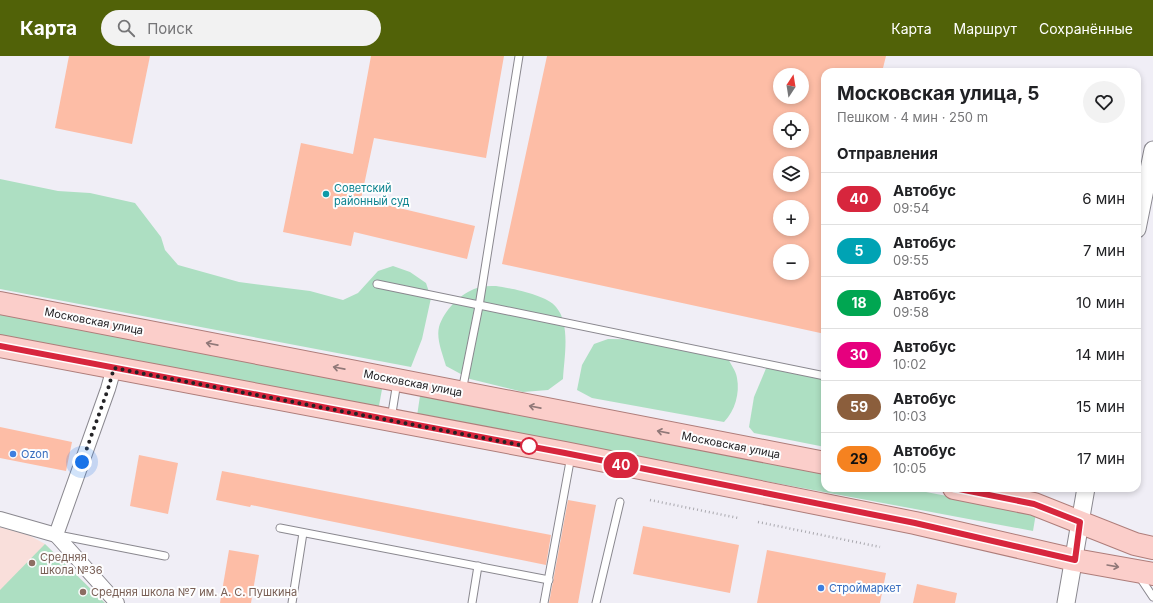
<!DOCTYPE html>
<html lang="ru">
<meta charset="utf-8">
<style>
:root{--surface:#fff;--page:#f2f2f2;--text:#202124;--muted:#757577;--line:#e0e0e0;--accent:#516208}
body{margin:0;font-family:Inter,sans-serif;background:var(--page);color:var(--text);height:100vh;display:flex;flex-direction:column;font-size:15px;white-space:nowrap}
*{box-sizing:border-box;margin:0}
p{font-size:13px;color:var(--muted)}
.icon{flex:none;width:22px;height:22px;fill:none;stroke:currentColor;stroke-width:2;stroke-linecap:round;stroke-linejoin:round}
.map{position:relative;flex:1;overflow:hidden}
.side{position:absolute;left:821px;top:12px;width:320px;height:424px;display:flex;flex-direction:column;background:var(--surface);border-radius:12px;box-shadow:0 2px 6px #0003}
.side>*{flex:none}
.badge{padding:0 8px;border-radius:13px;font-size:14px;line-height:26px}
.needle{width:26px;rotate:12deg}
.tools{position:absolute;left:773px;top:12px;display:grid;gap:8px}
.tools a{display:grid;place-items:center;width:36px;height:36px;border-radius:50%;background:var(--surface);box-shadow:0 2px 6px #0003;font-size:20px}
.you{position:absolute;width:20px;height:20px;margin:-10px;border:3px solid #fff;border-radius:50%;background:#1a73e8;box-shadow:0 0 0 6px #1a73e833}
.map>.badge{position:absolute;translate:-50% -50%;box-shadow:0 0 0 2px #fff}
h2{padding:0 16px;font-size:15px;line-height:36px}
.round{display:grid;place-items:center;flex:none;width:42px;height:42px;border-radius:21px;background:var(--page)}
.overview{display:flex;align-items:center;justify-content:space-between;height:68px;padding:0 16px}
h1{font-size:19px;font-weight:700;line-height:30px}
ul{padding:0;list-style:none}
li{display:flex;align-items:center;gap:12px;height:52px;padding:0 16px;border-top:1px solid var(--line)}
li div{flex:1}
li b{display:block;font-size:15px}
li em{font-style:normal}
li .badge{min-width:44px;font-weight:700;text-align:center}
header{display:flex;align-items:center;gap:24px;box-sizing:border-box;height:56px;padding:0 20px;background:var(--accent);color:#fff}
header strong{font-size:19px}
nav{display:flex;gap:22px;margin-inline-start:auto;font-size:14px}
.search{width:280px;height:36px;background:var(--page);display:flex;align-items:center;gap:10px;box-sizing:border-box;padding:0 14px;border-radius:22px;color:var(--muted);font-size:15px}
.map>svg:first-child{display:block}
.education{fill:#f9dfdb}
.green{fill:#addfc2}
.building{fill:#fdbda6;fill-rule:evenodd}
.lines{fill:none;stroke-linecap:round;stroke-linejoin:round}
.service-casing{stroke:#8a888f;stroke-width:9}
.minor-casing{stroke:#8a888f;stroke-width:16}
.tertiary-casing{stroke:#8a888f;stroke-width:19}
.primary-casing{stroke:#ae7d7a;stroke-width:24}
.path{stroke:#a9a8ae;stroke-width:2.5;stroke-dasharray:1 3;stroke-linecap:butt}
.service{stroke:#fff;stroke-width:7}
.minor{stroke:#fff;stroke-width:14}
.tertiary{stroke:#fff;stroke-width:17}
.primary{stroke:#fbceca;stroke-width:22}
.oneway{stroke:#907878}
.line-casing{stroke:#fff;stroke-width:9}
.line{stroke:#d7263d;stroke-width:6}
.walk{stroke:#242326;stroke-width:4;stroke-dasharray:0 7.2}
.culture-dot{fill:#0f9aa8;stroke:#fdfdfe;stroke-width:1.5}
.stop-dot{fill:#fff;stroke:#d7263d;stroke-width:2}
.shop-dot{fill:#3f7fe0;stroke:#fdfdfe;stroke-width:1.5}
.education-dot{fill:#8d6e63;stroke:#fdfdfe;stroke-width:1.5}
.labels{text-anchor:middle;stroke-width:4;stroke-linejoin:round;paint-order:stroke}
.culture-label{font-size:11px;fill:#0d838f;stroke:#fdfdfe;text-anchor:start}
.street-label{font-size:11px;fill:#242326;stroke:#fdfdfe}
.shop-label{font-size:11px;fill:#366cbe;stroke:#fdfdfe;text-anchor:start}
.education-label{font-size:11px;fill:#785e54;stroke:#fdfdfe;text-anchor:start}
</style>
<header>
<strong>Карта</strong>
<div class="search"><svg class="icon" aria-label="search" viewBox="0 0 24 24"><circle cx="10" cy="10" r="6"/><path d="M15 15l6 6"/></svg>Поиск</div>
<nav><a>Карта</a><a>Маршрут</a><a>Сохранённые</a></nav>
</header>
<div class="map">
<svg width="1153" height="547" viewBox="0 0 1153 547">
<rect width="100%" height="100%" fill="#f0eef6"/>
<polygon class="education" points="0,471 25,477 45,488 105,547 0,547"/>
<g class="green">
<polygon points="0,123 58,135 90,137 135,147 161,181 165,194 178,209 239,226 310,235 343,244 358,237 378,215 393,210 410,216 426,227 431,242 422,283 411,311 0,233"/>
<path d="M496 230C510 232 547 239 556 251 571 268 564 302 563 323L548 334 523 336 470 323 446 310C443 299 436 283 439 271 444 254 461 237 477 232 483 230 490 230 496 230Z"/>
<polygon points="0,255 383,328 378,355 0,282"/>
<path d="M608 283 674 284 727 301C730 307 736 315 737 322 740 337 735 355 724 366L592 342 577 334 582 309 594 288Z"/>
<polygon points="767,310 825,324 825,391 754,377 749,371 754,341"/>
<polygon points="420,340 825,417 825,432 905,432 1036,457 1033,475 417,360"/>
<polygon points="45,488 105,547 0,547 0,534"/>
</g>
<g class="building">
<polygon points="69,0 150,0 132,88 55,72"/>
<polygon points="371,0 504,0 486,102 374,82 361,143 475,170 467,203 354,176 351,190 283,176 301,87 353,98"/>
<path d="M547 0H886L882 16H825V278L502 208ZM780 19H802V41H780ZM780 63H802V85H780ZM780 107H802V129H780ZM780 151H802V173H780ZM780 195H802V217H780Z"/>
<polygon points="0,371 72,386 66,415 0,402"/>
<polygon points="139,399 178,407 168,458 130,450"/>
<polygon points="222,415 551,479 546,509 251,449 250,451 216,444"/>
<polygon points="568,444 596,449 578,547 549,547"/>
<polygon points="643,470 739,489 730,537 633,518"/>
<polygon points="229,494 259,499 251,547 220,547"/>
<polygon points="767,494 886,517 880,547 757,547"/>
<polygon points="917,528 957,537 955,547 913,547"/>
</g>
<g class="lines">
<g class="service-casing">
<g id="service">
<polyline points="377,228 825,320"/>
<polyline points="462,335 479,250 519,0"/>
<polyline points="391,363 397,326"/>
<polyline points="280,472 549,524"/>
<polyline points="58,479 165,500"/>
<polyline points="1139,520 1153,541"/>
<polyline points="292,547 303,477"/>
<polyline points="472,547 478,510"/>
<polyline points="544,547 571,400"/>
<polyline points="596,547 620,446"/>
</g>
</g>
<g class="minor-casing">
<g id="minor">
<polyline points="0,463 56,479 108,333 114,312"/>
<polyline points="56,479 117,547"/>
</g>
</g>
<g class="tertiary-casing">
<g id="tertiary">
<polyline points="1137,173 1153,94"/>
<polyline points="1066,547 1086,432"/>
</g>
</g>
<g class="primary-casing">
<g id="primary">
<polyline points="0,247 825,407"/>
<polyline points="0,290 565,397 915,467 1075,504 1153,518"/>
<polyline points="954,432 1034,448 1135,488 1153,492"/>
</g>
</g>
<g class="path">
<polyline points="650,444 738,462"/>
<polyline points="758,466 880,491"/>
</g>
<use href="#service" class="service"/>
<use href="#minor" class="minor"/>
<use href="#tertiary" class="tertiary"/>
<use href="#primary" class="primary"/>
</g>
<defs><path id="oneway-shaft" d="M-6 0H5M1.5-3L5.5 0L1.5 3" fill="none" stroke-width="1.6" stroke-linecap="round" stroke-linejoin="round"/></defs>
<g class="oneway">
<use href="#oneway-shaft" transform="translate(212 288) rotate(-169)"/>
<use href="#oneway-shaft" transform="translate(339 312) rotate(-169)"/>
<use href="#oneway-shaft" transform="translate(535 351) rotate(-169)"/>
<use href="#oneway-shaft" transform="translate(663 376) rotate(-169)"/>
<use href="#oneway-shaft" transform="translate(1113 510) rotate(10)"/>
</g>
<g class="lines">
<g class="line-casing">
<polyline id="line" points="0,290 565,397 915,467 1075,504 1080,466 1034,448 954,432"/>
</g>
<use href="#line" class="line"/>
<polyline class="walk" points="82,406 108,333 114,312 536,392 529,390"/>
</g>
<circle class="culture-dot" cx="326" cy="138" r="4"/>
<circle class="stop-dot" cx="529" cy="390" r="8"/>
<g class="shop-dot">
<circle cx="13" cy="398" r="4"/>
<circle cx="821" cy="532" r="4"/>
</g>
<g class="education-dot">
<circle cx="32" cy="507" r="4"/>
<circle cx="83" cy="536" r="4"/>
</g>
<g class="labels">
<g class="culture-label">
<text x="334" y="136">Советский<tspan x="334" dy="13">районный суд</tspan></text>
</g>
<g class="street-label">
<text transform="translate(94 265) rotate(11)" y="4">Московская улица</text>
<text transform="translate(413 327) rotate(11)" y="4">Московская улица</text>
<text transform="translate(731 389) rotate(11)" y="4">Московская улица</text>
</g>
<g class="shop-label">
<text x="21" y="402">Ozon</text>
<text x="829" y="536">Строймаркет</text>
</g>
<g class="education-label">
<text x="40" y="505">Средняя<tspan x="40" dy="13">школа №36</tspan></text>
<text x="91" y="540">Средняя школа №7 им. А. С. Пушкина</text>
</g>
</g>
</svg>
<div class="tools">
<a><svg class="needle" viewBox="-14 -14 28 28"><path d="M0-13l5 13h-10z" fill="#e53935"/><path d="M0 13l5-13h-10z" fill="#757577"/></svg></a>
<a><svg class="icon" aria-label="locate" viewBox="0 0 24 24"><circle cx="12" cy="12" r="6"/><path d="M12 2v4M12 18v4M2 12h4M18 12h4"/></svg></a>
<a><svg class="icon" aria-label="layers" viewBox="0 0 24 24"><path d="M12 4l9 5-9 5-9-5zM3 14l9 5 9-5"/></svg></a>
<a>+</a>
<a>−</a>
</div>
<div class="you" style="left:82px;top:406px"></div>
<b class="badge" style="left:621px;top:409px;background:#d7263d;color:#fff">40</b>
<section class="side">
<div class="overview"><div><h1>Московская улица, 5</h1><p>Пешком · 4 мин · 250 m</p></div><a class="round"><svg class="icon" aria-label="heart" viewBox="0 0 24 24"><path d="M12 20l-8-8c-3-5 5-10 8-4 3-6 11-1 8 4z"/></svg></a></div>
<h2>Отправления</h2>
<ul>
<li><span class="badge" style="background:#d7263d;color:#fff">40</span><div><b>Автобус</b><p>09:54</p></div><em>6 мин</em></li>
<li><span class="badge" style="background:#00a3b4;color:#fff">5</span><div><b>Автобус</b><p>09:55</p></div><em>7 мин</em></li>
<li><span class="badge" style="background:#00a651;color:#fff">18</span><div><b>Автобус</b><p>09:58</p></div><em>10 мин</em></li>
<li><span class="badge" style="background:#e6007e;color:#fff">30</span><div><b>Автобус</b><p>10:02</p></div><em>14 мин</em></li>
<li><span class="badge" style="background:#8b5e3c;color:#fff">59</span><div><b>Автобус</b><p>10:03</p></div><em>15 мин</em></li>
<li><span class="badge" style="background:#f58220;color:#111">29</span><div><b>Автобус</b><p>10:05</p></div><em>17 мин</em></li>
</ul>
</section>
</div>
